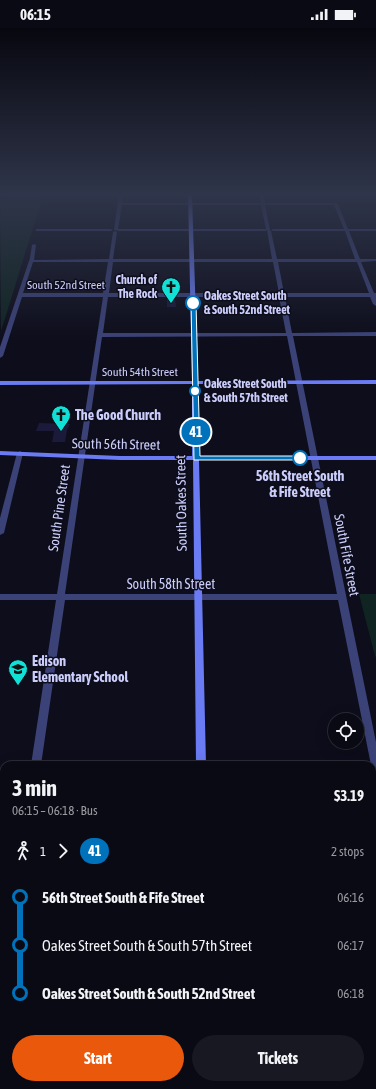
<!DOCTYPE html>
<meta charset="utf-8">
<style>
:root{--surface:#0a0a14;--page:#181822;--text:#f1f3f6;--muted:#999aa0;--line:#2a2b34;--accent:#ea580c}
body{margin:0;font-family:"Asap Condensed",sans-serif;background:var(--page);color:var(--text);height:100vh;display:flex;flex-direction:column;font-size:15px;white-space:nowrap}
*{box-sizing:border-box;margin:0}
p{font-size:13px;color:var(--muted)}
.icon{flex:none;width:22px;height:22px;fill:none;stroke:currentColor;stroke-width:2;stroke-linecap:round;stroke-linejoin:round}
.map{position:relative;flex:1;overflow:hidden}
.panel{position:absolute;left:0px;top:733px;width:376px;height:328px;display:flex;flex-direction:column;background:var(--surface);border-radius:12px 12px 0 0;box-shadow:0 4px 16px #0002,0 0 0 1px var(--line)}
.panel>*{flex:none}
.badge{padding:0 8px;border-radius:13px;font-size:14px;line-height:26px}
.controls{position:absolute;left:328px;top:685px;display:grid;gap:8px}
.controls a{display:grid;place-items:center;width:36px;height:36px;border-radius:50%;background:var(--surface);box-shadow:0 4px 16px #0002,0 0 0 1px var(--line);font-size:20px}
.map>.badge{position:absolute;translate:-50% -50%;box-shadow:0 0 0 2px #fff}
.legs{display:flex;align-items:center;gap:6px;height:44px;padding:0 12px;font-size:13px}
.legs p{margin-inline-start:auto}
.overview{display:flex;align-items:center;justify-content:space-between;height:68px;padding:0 12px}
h1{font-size:22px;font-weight:700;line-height:30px}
.cta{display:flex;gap:8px;margin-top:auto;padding:8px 12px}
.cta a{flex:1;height:46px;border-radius:24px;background:var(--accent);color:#fff;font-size:16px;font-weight:700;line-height:46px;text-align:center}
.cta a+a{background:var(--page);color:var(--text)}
ul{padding:0 12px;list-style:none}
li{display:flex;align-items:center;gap:14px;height:48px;font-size:15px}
li i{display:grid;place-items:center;width:6px;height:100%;margin:0 5px;background:currentColor}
li i::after{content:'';width:10px;height:10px;margin:-5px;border:3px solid;border-radius:50%;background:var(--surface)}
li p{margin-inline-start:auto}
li:first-child i{background:linear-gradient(#0000 50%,currentColor 0)}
li:last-child i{background:linear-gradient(currentColor 50%,#0000 0)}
.status{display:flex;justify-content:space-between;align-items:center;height:28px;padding:0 20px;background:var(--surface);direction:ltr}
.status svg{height:11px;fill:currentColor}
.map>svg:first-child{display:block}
.green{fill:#102521}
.building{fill:#1c1a3b}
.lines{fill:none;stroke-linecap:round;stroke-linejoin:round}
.street{fill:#3b4277;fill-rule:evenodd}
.secondary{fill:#6a7bf3;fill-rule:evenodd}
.line-1{fill:#0072bc;stroke:#fff}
.stop-1-dot{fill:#fff;stroke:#0072bc;stroke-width:2}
.labels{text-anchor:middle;stroke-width:3;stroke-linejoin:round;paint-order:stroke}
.far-poi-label{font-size:12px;font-weight:bold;fill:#cbcdfb;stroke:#0d0d1b;text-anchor:end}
.far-street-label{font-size:12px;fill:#cbcdfb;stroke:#0d0d1b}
.far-stop-label{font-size:12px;font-weight:bold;fill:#cbcdfb;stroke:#0d0d1b;text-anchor:start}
.poi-label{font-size:14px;font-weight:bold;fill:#cbcdfb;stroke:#0d0d1b;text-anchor:start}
.street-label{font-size:14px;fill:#cbcdfb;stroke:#0d0d1b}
.stop-label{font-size:14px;font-weight:bold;fill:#cbcdfb;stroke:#0d0d1b}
</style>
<div class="status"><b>06:15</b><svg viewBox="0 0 49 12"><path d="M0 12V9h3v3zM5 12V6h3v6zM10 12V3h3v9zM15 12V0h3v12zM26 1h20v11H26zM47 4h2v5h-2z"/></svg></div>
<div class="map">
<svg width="376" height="1061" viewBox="0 0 376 1061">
<rect width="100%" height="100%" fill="#0d0d1b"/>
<g class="green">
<path d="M0 166H45C28 211 16 257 1 303Z"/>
<polygon points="359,566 376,566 376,629 375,628"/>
</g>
<g class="building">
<polygon points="167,270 175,270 176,279 167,279"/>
<polygon points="39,395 70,396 67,402 65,414 52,414 54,403 36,403"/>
</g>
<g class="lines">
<g class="street">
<path d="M119 166H123L122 175H261L259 166H263L265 175H336L338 176 348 201H376V203H349L360 231H376V233L361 234 374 265H376V278L373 276 370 269H285L292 305 376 304V308H293L376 714V743L372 742V737H371L338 572H65L41 737H31L56 572H0V566H57L103 269H22L3 328 0 330V319L30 230 32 217 34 216 36 217 34 232 109 231 113 204 115 203 117 204 113 231H272L267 202 265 203H119L114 202ZM122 177H261L266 201H118ZM265 177H334L344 201H273L271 202 273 203H345L355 231H277L271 203 270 202ZM33 234H108L103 265H23ZM113 234H273L279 265H109ZM278 234H357L369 265H284ZM108 269H279L286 305H103ZM287 308 337 566H65L102 309Z"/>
<polygon points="38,201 111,201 113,202 111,203 36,203 36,201"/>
<polygon points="20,423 23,425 4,505 0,507 0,490 17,425"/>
<rect x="0" y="787" width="4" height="8"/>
<rect x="372" y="788" width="4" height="8"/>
<polygon points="4,945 4,981 0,983 0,947"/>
</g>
<g class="secondary">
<polygon points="188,166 192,166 198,353 376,352 376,356 198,356 199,428 376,428 376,432 199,432 206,737 196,737 193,432 120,432 0,427 0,423 120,428 192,428 192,356 0,357 0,353 192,353"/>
<rect x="203" y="1057" width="14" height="4"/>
</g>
</g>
<linearGradient id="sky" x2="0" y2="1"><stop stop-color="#07070f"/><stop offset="0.53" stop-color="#2f354a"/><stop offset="1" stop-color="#2f354a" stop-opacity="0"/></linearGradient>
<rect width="376" height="314" fill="url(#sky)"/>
<polygon class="line-1" points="191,273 196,275 200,428 300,428 302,429 302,432 194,432"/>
<defs>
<g id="church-pin" transform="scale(1)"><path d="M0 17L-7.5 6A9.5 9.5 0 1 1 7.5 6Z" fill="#11e0d6" stroke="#0d0d1b"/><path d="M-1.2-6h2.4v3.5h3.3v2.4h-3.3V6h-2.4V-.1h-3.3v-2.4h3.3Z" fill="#111"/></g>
<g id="school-pin" transform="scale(1)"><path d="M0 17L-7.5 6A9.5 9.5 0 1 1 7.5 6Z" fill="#11e0d6" stroke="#0d0d1b"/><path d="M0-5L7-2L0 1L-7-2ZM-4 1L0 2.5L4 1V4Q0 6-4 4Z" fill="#111"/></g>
</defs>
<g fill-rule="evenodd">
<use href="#church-pin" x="171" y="259"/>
<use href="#church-pin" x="61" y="387"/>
<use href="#school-pin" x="18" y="641"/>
</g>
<g class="stop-1-dot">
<circle cx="193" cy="275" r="7"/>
<circle cx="195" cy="363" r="5"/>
<circle cx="300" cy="430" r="7"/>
</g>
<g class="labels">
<g class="far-poi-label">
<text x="157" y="256">Church of<tspan x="157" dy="14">The Rock</tspan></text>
</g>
<g class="far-street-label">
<text x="66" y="261">South 52nd Street</text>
<text x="140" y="348">South 54th Street</text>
</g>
<g class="far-stop-label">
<text x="204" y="272">Oakes Street South<tspan x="204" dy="14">&amp; South 52nd Street</tspan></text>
<text x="204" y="360">Oakes Street South<tspan x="204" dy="14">&amp; South 57th Street</tspan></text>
</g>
<g class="poi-label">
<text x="75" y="392">The Good Church</text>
<text x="32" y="638">Edison<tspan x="32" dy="16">Elementary School</tspan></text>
</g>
<g class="street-label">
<text transform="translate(116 416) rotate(1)" y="5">South 56th Street</text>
<text transform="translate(181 475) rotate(-91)" y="5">South Oakes Street</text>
<text transform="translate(59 480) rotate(-82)" y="5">South Pine Street</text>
<text transform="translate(347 527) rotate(79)" y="5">South Fife Street</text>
<text x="171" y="561">South 58th Street</text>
</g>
<g class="stop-label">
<text x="300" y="453">56th Street South<tspan x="300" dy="16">&amp; Fife Street</tspan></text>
</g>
</g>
</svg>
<div class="controls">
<a><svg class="icon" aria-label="locate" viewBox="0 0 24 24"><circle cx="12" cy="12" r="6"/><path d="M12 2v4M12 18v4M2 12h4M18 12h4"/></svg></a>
</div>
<b class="badge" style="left:196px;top:404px;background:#0072bc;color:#fff">41</b>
<section class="panel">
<div class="overview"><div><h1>3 min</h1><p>06:15 – 06:18 · Bus</p></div><b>$3.19</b></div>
<div class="legs"><svg class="icon" aria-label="walk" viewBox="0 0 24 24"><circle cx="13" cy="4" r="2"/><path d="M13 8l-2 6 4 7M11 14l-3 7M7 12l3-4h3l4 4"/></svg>1<svg class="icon" aria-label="forward" viewBox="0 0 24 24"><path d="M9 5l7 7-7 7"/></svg><b class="badge" style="background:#0072bc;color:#fff">41</b><p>2 stops</p></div>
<ul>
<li><i style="color:#0072bc"></i><b>56th Street South &amp; Fife Street</b><p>06:16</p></li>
<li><i style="color:#0072bc"></i><span>Oakes Street South &amp; South 57th Street</span><p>06:17</p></li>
<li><i style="color:#0072bc"></i><b>Oakes Street South &amp; South 52nd Street</b><p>06:18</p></li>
</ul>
<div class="cta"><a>Start</a><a>Tickets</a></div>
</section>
</div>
